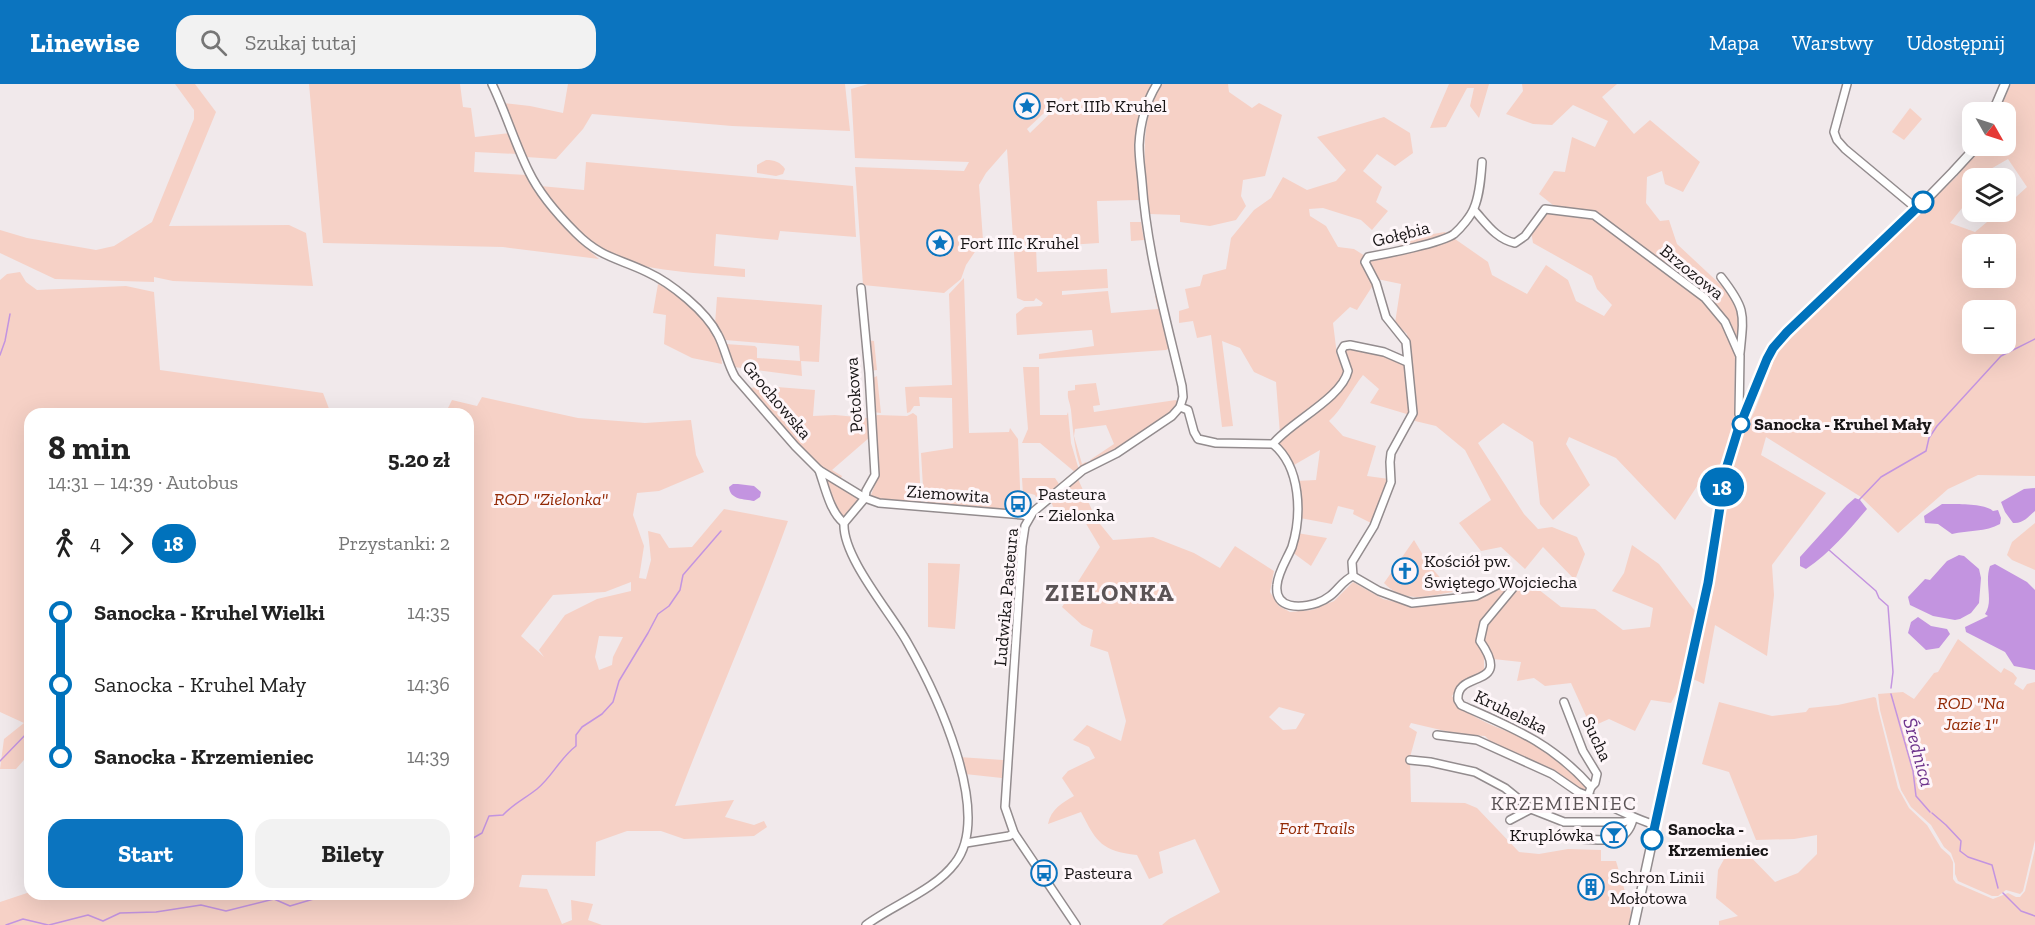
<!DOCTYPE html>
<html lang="pl">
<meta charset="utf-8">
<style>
:root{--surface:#fff;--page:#f2f2f2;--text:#222;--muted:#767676;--accent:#0b74bf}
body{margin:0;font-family:"Zilla Slab",serif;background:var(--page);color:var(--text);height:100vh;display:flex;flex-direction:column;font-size:22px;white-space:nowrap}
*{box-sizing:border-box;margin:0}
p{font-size:20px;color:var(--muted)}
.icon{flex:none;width:33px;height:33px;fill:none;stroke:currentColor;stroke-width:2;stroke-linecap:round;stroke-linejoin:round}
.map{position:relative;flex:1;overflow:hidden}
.details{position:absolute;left:24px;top:324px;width:450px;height:492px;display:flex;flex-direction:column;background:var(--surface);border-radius:18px;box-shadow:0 6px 24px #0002}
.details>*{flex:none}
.badge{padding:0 12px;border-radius:20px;font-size:21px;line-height:39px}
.needle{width:39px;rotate:129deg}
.controls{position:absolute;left:1962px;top:18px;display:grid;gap:12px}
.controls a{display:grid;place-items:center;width:54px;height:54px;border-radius:12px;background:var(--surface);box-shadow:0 6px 24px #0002;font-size:30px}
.map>.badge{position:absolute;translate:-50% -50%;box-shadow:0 0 0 3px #fff}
.legs{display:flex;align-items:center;gap:9px;height:66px;padding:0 24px;font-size:20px}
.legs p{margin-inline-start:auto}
.summary{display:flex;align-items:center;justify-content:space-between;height:102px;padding:0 24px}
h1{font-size:33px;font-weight:800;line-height:45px}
.cta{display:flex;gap:12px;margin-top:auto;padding:12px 24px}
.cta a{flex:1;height:69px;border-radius:18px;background:var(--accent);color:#fff;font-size:24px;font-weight:800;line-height:69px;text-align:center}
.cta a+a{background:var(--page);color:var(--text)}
ul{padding:0 24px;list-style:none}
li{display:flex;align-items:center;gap:21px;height:72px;font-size:22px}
li i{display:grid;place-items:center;width:9px;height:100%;margin:0 8px;background:currentColor}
li i::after{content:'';width:15px;height:15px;margin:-8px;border:4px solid;border-radius:50%;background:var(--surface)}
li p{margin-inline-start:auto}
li:first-child i{background:linear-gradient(#0000 50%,currentColor 0)}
li:last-child i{background:linear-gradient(currentColor 50%,#0000 0)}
header{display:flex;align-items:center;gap:36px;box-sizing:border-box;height:84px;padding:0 30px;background:var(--accent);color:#fff}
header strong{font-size:28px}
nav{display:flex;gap:33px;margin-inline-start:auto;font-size:21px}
.search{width:420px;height:54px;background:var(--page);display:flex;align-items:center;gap:15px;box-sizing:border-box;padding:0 21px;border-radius:18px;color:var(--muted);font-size:22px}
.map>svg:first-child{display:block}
.green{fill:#f6d1c6;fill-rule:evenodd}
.water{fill:#c394e0}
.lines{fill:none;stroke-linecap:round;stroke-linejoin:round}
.stream{stroke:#c394e0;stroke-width:1.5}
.minor-casing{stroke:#938c8e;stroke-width:10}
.major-casing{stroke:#938c8e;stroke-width:11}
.minor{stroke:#fff;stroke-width:7}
.major{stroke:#fff;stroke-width:8}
.line-1-casing{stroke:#fff;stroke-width:14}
.line-1{stroke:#0072bc;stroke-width:9}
.stop-1-dot{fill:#fff;stroke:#0072bc;stroke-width:3}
.labels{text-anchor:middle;stroke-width:6;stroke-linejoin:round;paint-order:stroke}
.poi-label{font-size:18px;fill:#181516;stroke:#fef6f9;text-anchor:start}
.street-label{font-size:18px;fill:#181516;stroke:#fef6f9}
.stop-label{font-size:18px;font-weight:bold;fill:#181516;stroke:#fef6f9;text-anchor:start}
.park-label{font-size:18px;font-style:italic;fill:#932904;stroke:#fef6f9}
.water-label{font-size:20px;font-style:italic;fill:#6d338c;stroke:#fef6f9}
.neighbourhood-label{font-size:20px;letter-spacing:1.5px;fill:#5a5355;stroke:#fef6f9}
.district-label{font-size:24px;font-weight:bold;letter-spacing:1.5px;fill:#5a5355;stroke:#fef6f9}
</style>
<header>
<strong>Linewise</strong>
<div class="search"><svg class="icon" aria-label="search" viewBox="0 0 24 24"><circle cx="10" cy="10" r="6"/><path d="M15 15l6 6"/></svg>Szukaj tutaj</div>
<nav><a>Mapa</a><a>Warstwy</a><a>Udostępnij</a></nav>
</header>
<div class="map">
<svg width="2035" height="841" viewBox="0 0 2035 841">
<rect width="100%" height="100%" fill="#f1e9eb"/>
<g class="green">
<polygon points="175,0 195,0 216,28 169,142 289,141 306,149 313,202 173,197 154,193 154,198 55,195 0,169 0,146 27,154 96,166 114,162 152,138 194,35 194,26"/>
<path d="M309 0H460L463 23 471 24 475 53 510 49 518 70 475 68 474 88 527 91C546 123 570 151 599 175L503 163 323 159Z"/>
<polygon points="568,0 845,0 850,47 732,42 592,30 583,45 556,75 526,73 503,19 530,22 563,29"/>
<path d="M868 0H1152C1131 45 1136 69 1139 116L1097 117 1099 159 1036 163 1037 188 1107 185 1108 204 1062 207V211L1108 207 1111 229 1158 225 1155 212H1158L1170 264 1166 266 1039 275V270L1094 262 1092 246 1017 251 1016 230 1025 223 1041 222 1043 219 1036 214 1034 217H1024L1017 214 1007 65 986 89 979 101 983 156 966 181 961 195 944 209 863 201 855 83 964 87 969 78 855 74 851 5ZM1061 13 1064 16 1030 49 1027 45Z"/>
<path d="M1160 0H1228L1229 8 1252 24 1259 19 1282 31 1265 92 1243 96 1241 112 1246 122 1236 136 1210 142 1180 138V131L1149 130C1145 85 1138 41 1160 0Z"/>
<polygon points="1449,0 1489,0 1479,34 1470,22 1474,4 1467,4 1446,43 1430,44"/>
<path d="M1522 0H1617L1602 13 1634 50 1650 36 1700 78 1683 108 1665 100 1662 87 1647 93 1646 119 1660 137 1669 136 1677 160 1722 202 1737 221 1741 247 1740 266 1735 272 1734 343 1720 388 1701 396 1675 436 1616 374 1569 353 1566 360 1590 401 1553 436 1540 420 1533 358 1503 339 1478 359 1524 430 1538 445 1552 443 1577 453 1585 470 1575 496 1543 463 1525 485 1501 463 1481 467 1459 439 1491 416 1465 366 1436 342 1415 337 1407 250 1395 239 1401 200 1377 195 1357 226 1350 223 1333 239 1337 271 1345 288C1332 315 1303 332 1280 350L1276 298 1254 288 1240 264 1222 257 1233 342 1222 343 1211 251 1197 254 1193 237 1179 239V227L1189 224 1185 205 1200 202 1203 191 1226 185 1231 154 1254 126 1271 114 1283 93 1307 106 1336 97 1346 86 1317 53 1384 33 1410 49 1413 69 1395 82 1377 70 1363 87 1382 103 1376 118 1388 127 1372 146 1361 136 1323 124 1309 125 1310 132 1326 142 1338 163 1354 165 1373 177 1415 153 1445 148 1488 178 1492 191 1527 210 1546 181 1568 196 1576 217 1604 232 1612 221 1597 205 1592 192 1533 159 1531 147 1553 121 1539 110 1554 87 1565 88 1572 53 1595 63 1608 37 1573 21 1552 41 1533 40 1506 30 1523 7Z"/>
<path d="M2011 0H2035V392L1978 391 1948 405 1898 449 1861 413 1766 353 1761 371 1826 409 1772 481 1774 511 1767 572 1715 541 1704 600 1693 595 1711 501 1727 402 1741 354 1755 326 1777 268 1957 92 1982 62H2006V28H1999ZM2008 75 2027 103 2006 122V128H1999L1975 148 1950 139 1971 113 1964 102 1972 94H1975ZM1972 160H2006V194H1972ZM1972 226H2006V260H1972Z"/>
<polygon points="1910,24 1922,35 1904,56 1892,48"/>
<path d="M766 76C775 76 780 78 785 85L783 90 776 92 757 89V81Z"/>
<path d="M586 78 853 102 856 153 780 147 778 156 716 150 714 182 745 185V193C709 190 634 187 604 169 578 153 558 126 540 102L584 106Z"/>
<polygon points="1130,138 1141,138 1144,156 1131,157"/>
<polygon points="20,188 26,198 37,206 126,202 154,208 160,286 323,309 331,330 30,330 30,669 16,685 0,685 4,655 24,639 0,628 0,196 7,190"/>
<polygon points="964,194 969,349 1009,348 1010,344 1018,355 1021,427 924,420 921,369 953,364 952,314 919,313 920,322 914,322 910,328 907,329 905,303 952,301 949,210"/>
<path d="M658 200C680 212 706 232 717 256 720 263 721 272 722 280L692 274 664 260 666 231 653 229Z"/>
<polygon points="717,213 822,221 819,278 801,277 802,292 734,283 741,293 739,294 733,287 725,260 755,262 757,264 757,274 800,277 799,262 725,256 715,240"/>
<polygon points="867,256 874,257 877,286 870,287"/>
<path d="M1346 264 1386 270 1404 279 1405 282 1410 331 1370 319 1379 305 1363 291C1351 306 1343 324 1329 337L1343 352 1376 362 1367 392 1389 395 1373 440 1353 430 1354 426 1338 422 1332 440 1300 434 1296 397 1316 396 1320 366 1294 381 1281 364 1276 361 1277 357 1350 290 1343 266Z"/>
<polygon points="1023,283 1039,283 1040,331 1067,331 1068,328 1071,359 1079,386 1076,389 1040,359 1022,359 1028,345"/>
<polygon points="877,292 881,329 873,328 871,295"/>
<path d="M1096 299 1100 321 1093 322 1094 328 1176 316 1179 320C1168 337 1112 372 1092 378L1090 376 1114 360 1106 341 1075 345 1074 352 1082 380 1086 378 1087 381 1081 385C1074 365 1073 346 1071 326 1070 318 1067 315 1068 307L1075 306V301Z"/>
<polygon points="764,302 815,306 813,332 835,331 868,334 870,353 832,386 842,392 840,396 819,384 796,360 750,304"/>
<path d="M482 313 578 334 645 339 691 336 696 371 704 388 659 407 637 409 633 431 644 462 639 494 646 495 651 476 648 447 660 450 669 464 692 463 724 425 788 437C753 534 711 627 675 722L734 716 725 733 754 741 764 737 767 743 754 752 684 755 661 747H627L596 758 595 792 522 791 519 803 547 805 562 840 572 836 571 816 593 820 588 836 602 841H0V818L30 808V810H468V330H445L452 316 477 322ZM631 498V507L597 515 565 531 539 566 544 573 521 552 553 511 605 508ZM599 552 623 553 613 573 612 581 599 586 595 573Z"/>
<path d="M913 329 917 332 921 420C906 419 882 421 871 411L879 390 875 333 877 331 907 332Z"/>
<polygon points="1072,389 1073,391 1039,420 1035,411 1028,409 1023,411 1022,394 1055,394 1059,400"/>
<polygon points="822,391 862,414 844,434 840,434"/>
<path d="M1078 395 1096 435 1113 456 1153 453 1194 469 1220 484 1235 462 1274 487 1270 508 1279 522 1290 528 1312 526 1334 517 1353 498 1383 515 1416 523 1470 517 1504 502 1529 498 1561 523 1595 525 1623 546 1650 543 1653 524 1612 507 1624 489 1632 461 1659 480 1698 531 1681 601 1671 619 1651 616 1635 647 1609 635 1591 643 1571 599 1545 602 1534 594 1517 597 1521 578 1484 574V587L1464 597 1452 612C1470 641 1519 647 1547 666 1563 677 1573 691 1587 704L1585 707 1550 685 1495 662 1485 652 1458 650 1411 639 1409 643 1417 648 1410 673 1411 718 1465 719 1477 724 1519 768 1539 770 1568 765 1601 766V777H1616L1631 828 1629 841H1162L1169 835 1220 808 1195 755 1159 768 1163 789 1149 795 1137 771C1102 767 1097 759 1081 728L1048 740C1051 725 1062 719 1074 712L1062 694 1068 687 1095 674 1089 663 1073 656 1087 641 1121 657 1126 637 1108 568 1090 562 1093 546 1082 541 1062 523 1100 463 1082 433 1059 435 1051 418ZM1279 623 1305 630 1296 645 1283 646 1269 633Z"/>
<polygon points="2035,439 2035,486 2012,476 2007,471 2012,458"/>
<polygon points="1297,449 1327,454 1311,482 1292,468"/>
<path d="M1414 456 1429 481 1453 508C1427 512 1404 520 1384 499Z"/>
<polygon points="928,479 960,480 955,545 928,543"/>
<polygon points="1958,555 2001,589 2004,584 2013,589 2017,594 2014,600 2023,606 2027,600 2035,598 2035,756 2023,807 2020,810 2006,806 1998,812 1992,812 1958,797 1955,790 1955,780 1951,769 1944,763 1931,741 1911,723 1901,706 1880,626 1878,610 1903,608 1914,615 1934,589 1938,588"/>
<polygon points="1874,613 1876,614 1878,625 1898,704 1909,724 1927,741 1941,764 1950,772 1953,778 1953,795 1956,799 1993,815 2008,809 2016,813 2020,813 2025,807 2035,765 2035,841 1719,841 1719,837 1738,832 1716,814 1718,786 1728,768 1745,767 1775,798 1798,789 1817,770 1817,751 1794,755 1756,756 1729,688 1702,680 1719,618 1772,632 1806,628 1809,624 1838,621"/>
<polygon points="959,673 1003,676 1002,694 965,690"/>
</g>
<g class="water">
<path d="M738 400 754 402 761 408 760 413 754 417C744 415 730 416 729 403L733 400Z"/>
<path d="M2035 404V427C2028 433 2023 440 2013 439L2005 428 2001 418 2024 405Z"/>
<path d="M1855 414 1860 416 1867 425C1848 447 1830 469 1806 485L1800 482V473L1847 421Z"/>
<path d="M1942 420C1954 420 1985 419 1993 427L1998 426 2001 434 2000 440C1986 448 1968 446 1952 450L1938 440 1925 439 1924 432Z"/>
<polygon points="1959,471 1964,472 1979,485 1981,494 1979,519 1971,529 1960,535 1955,536 1933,532 1910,521 1908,513 1925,495 1930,496 1947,477"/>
<path d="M1995 480 2027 498 2035 506V586L2014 582 2005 568 1966 548 1965 543 1988 532 1985 530C1994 517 1984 500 1990 482Z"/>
<polygon points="1918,533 1931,542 1947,545 1950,550 1939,564 1926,566 1908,549 1911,538"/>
</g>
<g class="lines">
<g class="stream">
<polyline points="0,271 5,257 10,230"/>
<polyline points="1859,416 1881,393 1926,367 1929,354 1937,342 2001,272 2035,255"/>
<polyline points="1829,466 1876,507 1879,514 1888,522 1893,588 1891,604"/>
<polyline points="1891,610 1913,687 1916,712 1930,728"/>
<polyline points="0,677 30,646"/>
<polyline points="1932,729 1946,741 1961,757 1960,767 1968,773 1992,781 1998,804"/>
<path d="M468 757 482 749 489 732 503 731C514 719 526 714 537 705 552 693 560 674 576 662V651L582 643 602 630 613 618 619 597 648 549 658 530 669 522 680 506 683 491 721 447"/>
<polyline points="2003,809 2021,827 2035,832"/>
<polyline points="6,841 23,835 48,841"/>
<polyline points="49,841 88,831 103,837 120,829 156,828 201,821 226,827 274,815 290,822 327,811 338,810"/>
</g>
<g class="minor-casing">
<g id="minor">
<path d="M492 0C506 29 515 60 529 88 540 111 558 131 576 149 601 174 618 174 647 188 671 199 706 227 718 251 725 264 727 279 735 293L795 362 819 386 865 414 879 419 1023 431 1029 433"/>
<polyline points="1847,0 1834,48 1837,56 1845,65 1917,125"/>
<path d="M1474 126C1486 139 1496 155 1515 159L1525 152 1545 125 1594 131 1705 214 1725 238 1740 272 1739 330 1742 337"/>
<path d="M1721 193C1746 225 1744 229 1740 269"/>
<path d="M861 204 869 289 875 391 866 407 865 414 844 439C842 473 891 529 907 558 935 607 994 729 955 779 935 806 893 821 866 841"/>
<path d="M1180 323 1188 326 1194 348 1198 355 1216 359 1273 360C1301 383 1302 431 1292 463 1287 475 1278 488 1277 501 1274 526 1301 524 1317 519 1337 512 1339 498 1353 492L1379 507 1412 519 1476 512 1505 497 1510 498 1513 504 1484 539 1480 557C1514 606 1455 585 1458 616L1461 621C1513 644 1552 659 1591 703L1588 712C1611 722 1632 734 1655 741"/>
<path d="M1273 360C1289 339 1342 314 1348 287L1341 267 1344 262 1350 261 1384 268 1407 278"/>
<path d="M819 386C825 403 830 428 844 439"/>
<path d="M1353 492 1352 478 1374 442 1391 398 1390 378 1391 369 1413 329 1406 258 1386 233 1376 199 1365 178 1368 173C1385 170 1442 159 1454 150 1461 144 1471 132 1474 124 1480 110 1481 92 1482 78"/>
<polyline points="1564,618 1583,667 1597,690 1595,699 1591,703"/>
<polyline points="1437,651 1477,656 1552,690 1578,708 1588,712"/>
<polyline points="1410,676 1430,678 1475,688 1505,704 1531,725 1564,738 1624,738 1633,735"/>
<polyline points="1510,736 1531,725"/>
<path d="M1582 755C1605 756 1626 762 1633 735"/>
<polyline points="966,759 1009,752 1014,749"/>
<path d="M1076 841 1014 749 1005 723 1022 462 1025 442 1033 428 1083 386 1117 369 1172 332 1180 323 1183 313 1182 302C1166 234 1147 168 1142 98 1141 86 1139 74 1139 61 1140 41 1146 18 1157 0"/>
</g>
</g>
<g class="major-casing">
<g id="major">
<polyline points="1993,28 2005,0"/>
<polyline points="1634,841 1708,499 1726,385 1738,346 1767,275 1781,254 1917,125 1953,88 1977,62"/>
</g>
</g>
<use href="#minor" class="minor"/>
<use href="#major" class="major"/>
</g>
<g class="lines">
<g class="line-1-casing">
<polyline id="line-1" points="1652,755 1708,499 1726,385 1738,346 1767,275 1773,264 1787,248 1923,118"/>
</g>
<use href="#line-1" class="line-1"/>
</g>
<defs>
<g id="sight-ring" transform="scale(1.35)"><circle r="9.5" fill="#fef6f9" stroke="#0b74bf" stroke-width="1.5"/><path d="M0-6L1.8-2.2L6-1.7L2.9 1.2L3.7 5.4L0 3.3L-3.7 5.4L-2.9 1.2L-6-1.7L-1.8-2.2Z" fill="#0b74bf"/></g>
<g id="bus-ring" transform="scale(1.35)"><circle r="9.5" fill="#fef6f9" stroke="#0b74bf" stroke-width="1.5"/><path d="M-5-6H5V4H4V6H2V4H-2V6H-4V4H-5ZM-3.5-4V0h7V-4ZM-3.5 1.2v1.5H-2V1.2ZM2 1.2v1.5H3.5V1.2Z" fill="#0b74bf"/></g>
<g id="church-ring" transform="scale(1.35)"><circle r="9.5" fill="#fef6f9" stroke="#0b74bf" stroke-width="1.5"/><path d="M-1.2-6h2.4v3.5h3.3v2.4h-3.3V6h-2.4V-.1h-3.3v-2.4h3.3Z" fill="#0b74bf"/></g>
<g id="bar-ring" transform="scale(1.35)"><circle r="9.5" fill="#fef6f9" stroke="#0b74bf" stroke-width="1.5"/><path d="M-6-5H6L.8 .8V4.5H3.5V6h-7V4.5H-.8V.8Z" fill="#0b74bf"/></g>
<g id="building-ring" transform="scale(1.35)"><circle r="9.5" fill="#fef6f9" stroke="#0b74bf" stroke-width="1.5"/><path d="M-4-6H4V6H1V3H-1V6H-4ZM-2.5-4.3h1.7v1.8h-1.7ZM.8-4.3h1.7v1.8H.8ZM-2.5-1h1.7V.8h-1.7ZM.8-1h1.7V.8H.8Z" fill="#0b74bf"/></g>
</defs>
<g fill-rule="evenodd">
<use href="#sight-ring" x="1027" y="22"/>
<use href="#sight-ring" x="940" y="159"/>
<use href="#bus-ring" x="1018" y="420"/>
<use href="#church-ring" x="1405" y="487"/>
<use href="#bar-ring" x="1614" y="751"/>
<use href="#bus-ring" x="1044" y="789"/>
<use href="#building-ring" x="1591" y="803"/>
</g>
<g class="stop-1-dot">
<circle cx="1923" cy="118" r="10"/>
<circle cx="1741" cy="340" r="8"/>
<circle cx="1652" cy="755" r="10"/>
</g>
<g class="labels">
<g class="poi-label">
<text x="1046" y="28">Fort IIIb Kruhel</text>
<text x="960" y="165">Fort IIIc Kruhel</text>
<text x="1038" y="416">Pasteura<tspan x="1038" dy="21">- Zielonka</tspan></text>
<text x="1424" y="483">Kościół pw.<tspan x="1424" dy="21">Świętego Wojciecha</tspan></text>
<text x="1594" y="757" text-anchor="end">Kruplówka</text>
<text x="1064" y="795">Pasteura</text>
<text x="1610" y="799">Schron Linii<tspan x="1610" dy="21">Mołotowa</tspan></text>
</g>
<g class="street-label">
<text transform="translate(1401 150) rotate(-14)" y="6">Gołębia</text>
<text transform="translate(1692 188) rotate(39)" y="6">Brzozowa</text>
<text transform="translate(854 311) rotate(-94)" y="6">Potokowa</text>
<text transform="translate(777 316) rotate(50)" y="6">Grochowska</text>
<text transform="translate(948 410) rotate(4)" y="6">Ziemowita</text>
<text transform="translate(1006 513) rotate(-85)" y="6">Ludwika Pasteura</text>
<text transform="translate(1511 628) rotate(26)" y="6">Kruhelska</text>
<text transform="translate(1597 655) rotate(65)" y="6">Sucha</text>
</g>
<g class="stop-label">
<text x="1754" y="346">Sanocka - Kruhel Mały</text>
<text x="1668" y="751">Sanocka -<tspan x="1668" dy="21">Krzemieniec</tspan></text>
</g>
<g class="park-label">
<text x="551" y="421">ROD "Zielonka"</text>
<text x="1971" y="625">ROD "Na<tspan x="1971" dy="21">Jazie 1"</tspan></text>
<text x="1317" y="750">Fort Trails</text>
</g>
<g class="water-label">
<text transform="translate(1919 668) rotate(75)" y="7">Średnica</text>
</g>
<g class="neighbourhood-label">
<text x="1564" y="726">KRZEMIENIEC</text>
</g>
<g class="district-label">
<text x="1110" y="517">ZIELONKA</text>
</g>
</g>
</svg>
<div class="controls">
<a><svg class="needle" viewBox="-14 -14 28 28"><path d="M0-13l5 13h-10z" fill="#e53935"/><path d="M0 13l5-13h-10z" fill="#767676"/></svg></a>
<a><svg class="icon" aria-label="layers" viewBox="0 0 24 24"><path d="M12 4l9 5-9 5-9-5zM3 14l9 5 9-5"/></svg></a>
<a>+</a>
<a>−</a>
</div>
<b class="badge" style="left:1722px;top:403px;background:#0072bc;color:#fff">18</b>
<section class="details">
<div class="summary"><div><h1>8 min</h1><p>14:31 – 14:39 · Autobus</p></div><b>5.20 zł</b></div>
<div class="legs"><svg class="icon" aria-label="walk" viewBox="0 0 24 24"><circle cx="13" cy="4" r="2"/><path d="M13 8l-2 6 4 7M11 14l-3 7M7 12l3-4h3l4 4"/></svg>4<svg class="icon" aria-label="forward" viewBox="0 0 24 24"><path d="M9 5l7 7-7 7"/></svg><b class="badge" style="background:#0072bc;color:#fff">18</b><p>Przystanki: 2</p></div>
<ul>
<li><i style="color:#0072bc"></i><b>Sanocka - Kruhel Wielki</b><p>14:35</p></li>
<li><i style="color:#0072bc"></i><span>Sanocka - Kruhel Mały</span><p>14:36</p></li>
<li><i style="color:#0072bc"></i><b>Sanocka - Krzemieniec</b><p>14:39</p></li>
</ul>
<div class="cta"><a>Start</a><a>Bilety</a></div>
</section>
</div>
